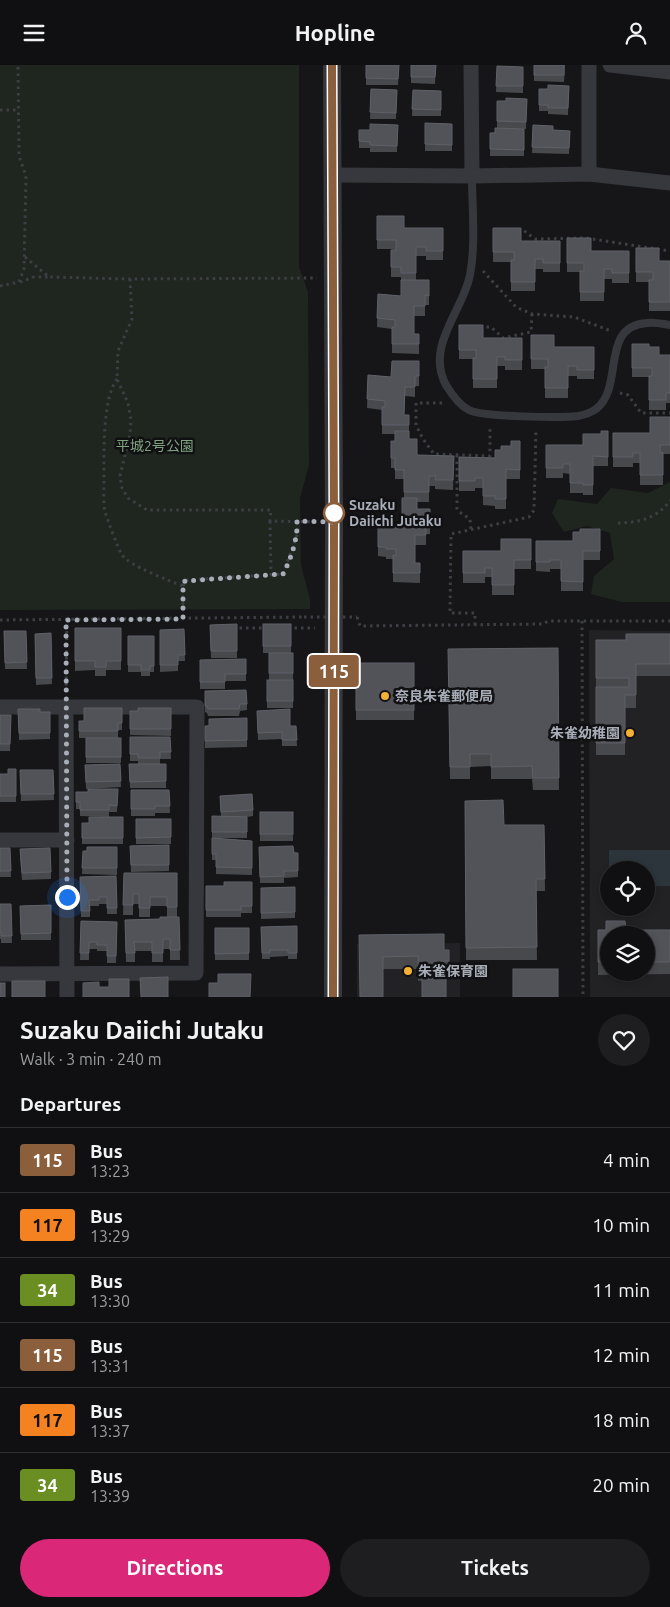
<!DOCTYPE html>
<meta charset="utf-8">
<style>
:root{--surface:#101012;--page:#1e1e20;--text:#f1f3f6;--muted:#9c9d9f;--line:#303032;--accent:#db2777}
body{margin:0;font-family:Ubuntu,"Noto Sans JP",sans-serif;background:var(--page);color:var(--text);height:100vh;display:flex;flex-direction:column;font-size:19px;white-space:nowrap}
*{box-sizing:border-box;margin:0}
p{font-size:16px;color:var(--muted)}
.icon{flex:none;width:28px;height:28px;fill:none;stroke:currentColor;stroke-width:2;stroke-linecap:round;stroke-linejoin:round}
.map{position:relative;height:932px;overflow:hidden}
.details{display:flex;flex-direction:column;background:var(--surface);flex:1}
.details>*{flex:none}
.badge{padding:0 10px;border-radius:4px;font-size:18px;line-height:32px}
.tools{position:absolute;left:600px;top:796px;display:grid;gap:10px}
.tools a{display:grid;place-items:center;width:55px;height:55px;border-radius:50%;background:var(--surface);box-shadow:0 2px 8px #0003,0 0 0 1px var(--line);font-size:25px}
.you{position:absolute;width:25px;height:25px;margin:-12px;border:4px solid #fff;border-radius:50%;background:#1a73e8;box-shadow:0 0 0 8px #1a73e833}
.map>.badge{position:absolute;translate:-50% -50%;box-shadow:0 0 0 2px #fff}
h2{padding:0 20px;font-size:19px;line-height:45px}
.round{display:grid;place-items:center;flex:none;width:52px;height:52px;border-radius:26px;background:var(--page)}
.head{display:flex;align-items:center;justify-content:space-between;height:85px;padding:0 20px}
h1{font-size:24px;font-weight:700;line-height:38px}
.cta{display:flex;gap:10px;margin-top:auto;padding:10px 20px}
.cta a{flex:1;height:58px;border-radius:30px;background:var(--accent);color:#fff;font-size:20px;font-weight:700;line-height:58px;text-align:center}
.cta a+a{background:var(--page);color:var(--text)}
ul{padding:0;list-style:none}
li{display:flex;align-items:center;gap:15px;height:65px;padding:0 20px;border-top:1px solid var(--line)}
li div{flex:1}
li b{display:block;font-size:19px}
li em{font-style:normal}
li .badge{min-width:55px;font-weight:700;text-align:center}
header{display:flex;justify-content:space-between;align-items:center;height:65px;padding:0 20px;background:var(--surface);font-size:22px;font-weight:700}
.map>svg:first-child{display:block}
.built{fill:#222225;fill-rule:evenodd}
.green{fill:#1e261f}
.water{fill:#2c353c}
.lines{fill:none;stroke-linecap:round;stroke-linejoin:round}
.path{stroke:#3d3f44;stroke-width:3;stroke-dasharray:2.5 4;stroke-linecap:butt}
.service{stroke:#37383d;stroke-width:8}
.minor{stroke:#37383d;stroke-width:15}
.tertiary{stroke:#37383d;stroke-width:18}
.path-bridge{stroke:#3d3f44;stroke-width:3;stroke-dasharray:2.5 4;stroke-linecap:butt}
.wall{fill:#47494d;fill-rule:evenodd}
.building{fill:#525359;stroke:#5f6168}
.line-casing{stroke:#fff;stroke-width:11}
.line{stroke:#8b5e3c;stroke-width:8}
.walk{stroke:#a8adb8;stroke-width:5;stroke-dasharray:0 9}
.stop-dot{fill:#fff;stroke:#8b5e3c;stroke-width:2.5}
.poi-dot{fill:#f2b134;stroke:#111113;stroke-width:2}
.labels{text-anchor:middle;stroke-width:5;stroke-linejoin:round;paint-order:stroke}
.park-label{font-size:14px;fill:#7fa381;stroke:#111113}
.stop-label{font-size:14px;font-weight:bold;fill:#a8adb8;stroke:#111113;text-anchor:start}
.poi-label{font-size:14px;font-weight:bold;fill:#a8adb8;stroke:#111113;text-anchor:start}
</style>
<header><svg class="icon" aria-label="menu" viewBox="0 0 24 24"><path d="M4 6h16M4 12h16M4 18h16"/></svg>Hopline<svg class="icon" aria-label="person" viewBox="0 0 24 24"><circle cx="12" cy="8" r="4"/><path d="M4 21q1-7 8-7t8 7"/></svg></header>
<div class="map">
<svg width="670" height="932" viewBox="0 0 670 932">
<rect width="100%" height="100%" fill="#161618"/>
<g class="built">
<path d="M589 565 670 566V932H590ZM609 805H646V842H609ZM609 870H646V908H609Z"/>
<polygon points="460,878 460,932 357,932 357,879"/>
</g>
<g class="green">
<polygon points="0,0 299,0 299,202 308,227 309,400 300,433 301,500 310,534 310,544 0,545"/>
<polygon points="670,417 670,537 622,537 591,529 594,511 614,494 610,468 587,461 564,467 552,448 558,434 597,439 611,423 648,428"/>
</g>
<polygon class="water" points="609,785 670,785 670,821 646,821 646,805 609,805"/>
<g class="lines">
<g class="path">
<polyline points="0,45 19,45"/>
<polyline points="518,165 523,165 535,174 586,173 670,186"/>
<polyline points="25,192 49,212 130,214 317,213"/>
<polyline points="483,206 516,242 532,249 574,252 611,266"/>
<polyline points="130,214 132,254 118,286 117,314 128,338 131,355 130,369 120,411 122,423 128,433 147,445 271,445 270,456 317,457"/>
<polyline points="20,217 34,212 48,212"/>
<polyline points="0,221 19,217 24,204 26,111 19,91 18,0"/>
<polyline points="480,262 491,262 503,273 531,267 532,249"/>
<path d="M117 314C102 334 104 391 104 416 104 426 103 437 105 447 108 456 117 481 122 490 128 500 170 516 183 521V554"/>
<polyline points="620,328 628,330 641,348 670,348"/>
<polyline points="442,338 416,338 416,360 423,374 434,389 490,391 490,361"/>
<polyline points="457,390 457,444 458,446 470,454 471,465"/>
<polyline points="270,456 271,510"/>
<path d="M618 458C637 458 659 453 670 435"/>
<polyline points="183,521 185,516 188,515 283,509 298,467 297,456"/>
<polyline points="357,552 360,561 543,559 548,556 670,556"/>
<polyline points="0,555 304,552"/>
<polyline points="582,556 583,932"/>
<polyline points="475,560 475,548 450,548 451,469 529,452 534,445 536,364"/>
<polyline points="233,563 267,563"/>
<polyline points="288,563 315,563"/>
<polyline points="66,627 67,555"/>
</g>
<path class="service" d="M472 111C472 143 476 178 470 210 463 246 425 281 446 320 452 330 459 340 469 345 482 352 561 353 578 351 583 350 591 348 596 344 625 322 599 261 647 258 655 257 663 259 670 260"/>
<g class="minor">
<polyline points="471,0 472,111"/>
<polyline points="589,0 589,109"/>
<polyline points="610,0 670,7"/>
<polyline points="333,110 472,111 589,109 670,118"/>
<polyline points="0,642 197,642 196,908 0,909"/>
<polyline points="66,642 67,932"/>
<polyline points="0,775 67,775"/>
</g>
<polyline class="tertiary" points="332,0 334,457 333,932"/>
<polyline class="path-bridge" points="304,552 357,552"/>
</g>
<g class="wall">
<polygon points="366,0 399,0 398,20 366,20"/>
<polygon points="411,0 436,0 435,19 411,18"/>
<polygon points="534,0 565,0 564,17 534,16"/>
<polygon points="497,1 523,2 523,28 496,27"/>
<polygon points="569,21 568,50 548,49 548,46 539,46 539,24 548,24"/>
<polygon points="371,24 397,25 396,54 370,54"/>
<polygon points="413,25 441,26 441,51 412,51"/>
<polygon points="527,34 526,64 497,63 497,56 506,36"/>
<polygon points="425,58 452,59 452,86 425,86"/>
<polygon points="398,60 397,87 370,87 370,83 359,83 359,65 370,65"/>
<polygon points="533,60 553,65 570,66 569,89 532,88"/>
<polygon points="524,64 524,91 490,91 490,68"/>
<polygon points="377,151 404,163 443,163 443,195 426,195 426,191 416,191 416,215 429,215 429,240 425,240 425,251 414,251 414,269 419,269 419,289 392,288 392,264 377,262 378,229 401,231 401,212 391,212 391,185 396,184 377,184"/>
<polygon points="493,163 521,176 560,176 560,207 543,207 543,204 535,204 535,226 511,226 511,197 493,197"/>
<polygon points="567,173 591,186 629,186 629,218 612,218 612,214 604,214 604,236 580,236 580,207 567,207"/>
<polygon points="636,183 659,196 670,196 670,246 649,246 649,217 636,217"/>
<polygon points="459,260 483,273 522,273 522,305 505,305 505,301 497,301 497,323 473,323 473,294 459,294"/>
<polygon points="531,270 554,282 594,282 594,314 577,314 577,311 568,311 568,333 545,333 545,304 531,304"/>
<polygon points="632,279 649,282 659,290 670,290 670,338 666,338 666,345 649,345 649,312 632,312"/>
<polygon points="419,296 419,321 415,321 415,332 405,331 404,350 409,350 409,374 417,390 454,391 453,425 435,424 435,421 429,421 429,437 417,437 417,444 430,444 430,469 426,469 426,480 415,480 415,498 420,498 420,518 393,517 393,494 386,494 386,492 378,491 378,458 402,460 404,433 404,414 395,414 395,403 391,403 391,376 395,376 395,369 382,369 382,345 367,343 368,310 391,312"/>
<polygon points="670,352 670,389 663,389 663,420 640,420 640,398 633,398 633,402 613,402 613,368 650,368"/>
<polygon points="608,366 608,401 593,401 593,430 583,430 583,428 570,428 570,409 563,408 563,413 546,413 546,380 583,380 601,369"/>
<polygon points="520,376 520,414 506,414 506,444 495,444 495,441 483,440 483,423 475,423 475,426 459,426 459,392 495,393 501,385"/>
<polygon points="600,464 600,495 583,495 583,526 561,526 561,504 550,504 550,507 536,506 536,476 573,476 580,467"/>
<polygon points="531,474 531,504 514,504 514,530 492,530 492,512 485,512 485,518 463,518 463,486 501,486"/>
<polygon points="237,559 237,593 211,593 210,560"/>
<rect x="263" y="559" width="28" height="29"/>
<polygon points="75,563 121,563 121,605 106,605 106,611 95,611 95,605 75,606"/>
<polygon points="184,564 185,596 178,596 178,606 160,607 160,565"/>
<polygon points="4,566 26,566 27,604 5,604"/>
<polygon points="51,568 52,619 36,620 35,569"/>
<polygon points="670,569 670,611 636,611 636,643 625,643 625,690 596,690 596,575 626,575"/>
<polygon points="128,571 154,571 154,607 150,607 150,611 141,611 141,607 128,607"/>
<polygon points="558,583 559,725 533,725 532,714 491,714 491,701 470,702 470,714 450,714 448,584"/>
<rect x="269" y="588" width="24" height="27"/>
<polygon points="246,594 246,616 225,616 225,624 200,624 200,595"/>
<rect x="356" y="598" width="58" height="57"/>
<rect x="267" y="615" width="26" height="28"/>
<polygon points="205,626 247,639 247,645 240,646 239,651 208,651 207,648 205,647"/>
<polygon points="122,643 122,665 118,665 118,673 79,673 79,656 84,656"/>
<polygon points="171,643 171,671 130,670 130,646 138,646"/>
<polygon points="18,644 40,647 50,647 50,674 19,675"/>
<polygon points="257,646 290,661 296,661 297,681 282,681 282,674 258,675"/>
<polygon points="0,650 11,650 10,686 0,686"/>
<polygon points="247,653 247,682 205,683 205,661"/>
<polygon points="130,672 170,672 171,694 160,694 160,699 166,699 166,723 130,723 129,699 138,699 138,696 130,696"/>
<rect x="86" y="673" width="35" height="25"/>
<polygon points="120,699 121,722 86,724 85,700"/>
<polygon points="16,704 16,737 0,737 0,709 8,709"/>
<polygon points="20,705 53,705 54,735 21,736"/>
<polygon points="118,724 117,747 109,747 109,752 80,751 80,744 76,744 76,727 88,727"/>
<polygon points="131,725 169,725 170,748 155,748 155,751 131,751"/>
<polygon points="220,731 253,745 253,751 247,752 247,773 212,773 212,751 221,752"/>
<polygon points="465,736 504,760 544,760 545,826 536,826 537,895 466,895"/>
<rect x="260" y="747" width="33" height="29"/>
<polygon points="123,752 123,779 82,779 82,758 89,758"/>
<rect x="136" y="754" width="35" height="25"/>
<polygon points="212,773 252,776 252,810 216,809 216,795 212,795"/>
<polygon points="169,780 169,806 131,807 130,781"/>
<polygon points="117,782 117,810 82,809 83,786"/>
<polygon points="259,782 298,788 298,812 284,813 284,818 260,818"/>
<polygon points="0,783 10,783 11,812 0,812"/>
<polygon points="20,791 51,807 51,814 22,815"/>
<polygon points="124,808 177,808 177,852 167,852 167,841 150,841 150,852 139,852 139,839 133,839 133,850 123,850"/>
<polygon points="116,811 117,849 107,849 107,839 99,839 99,841 90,841 90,852 81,852 80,812"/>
<polygon points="252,817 252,848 241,848 241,852 206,852 206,821 224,821"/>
<polygon points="295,822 295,853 261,854 261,823"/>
<polygon points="0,839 11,839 12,878 1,878 1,874 0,874"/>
<polygon points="51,840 51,875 21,875 20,841"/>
<polygon points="179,852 180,895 170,895 170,884 163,884 163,897 152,897 152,886 135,886 135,897 126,897 125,855 160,854"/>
<polygon points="81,856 117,857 116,898 107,898 107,886 97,886 97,884 89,884 89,895 80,895"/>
<polygon points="297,861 297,894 288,894 288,891 270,892 270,894 262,894 261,862"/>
<rect x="215" y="863" width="34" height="32"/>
<path d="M598 865H670V909L598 910ZM609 870H646V908H609Z"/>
<polygon points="359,870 444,885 449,885 449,908 444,908 444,914 418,916 418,904 383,904"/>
</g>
<g class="building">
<polygon points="366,0 399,0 398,14 366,13"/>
<polygon points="411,0 436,0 435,12 411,12"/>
<rect x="534" y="0" width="30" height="10"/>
<polygon points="497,1 523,2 523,21 496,21"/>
<polygon points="548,20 569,21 568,43 548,43 548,40 539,40 539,24 548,24"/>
<polygon points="371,24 397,25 396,48 370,47"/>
<polygon points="413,25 441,26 441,45 412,44"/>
<polygon points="506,33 527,34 526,57 497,56 497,36 506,36"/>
<polygon points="425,58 452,59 452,80 425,79"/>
<polygon points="370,59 398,60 397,81 370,80 370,77 359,76 359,65 370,65"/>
<polygon points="533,60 553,61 553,65 570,66 569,83 532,82"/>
<polygon points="495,63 524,64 524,85 490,84 490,68 495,68"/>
<polygon points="377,151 404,151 404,163 443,163 443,186 426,186 426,182 416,182 416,208 401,208 401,202 391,202 391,185 396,185 396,175 377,175"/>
<polygon points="493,163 521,163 521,176 560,176 560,198 543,198 543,194 535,194 535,217 511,217 511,195 514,195 514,187 493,187"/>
<polygon points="567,173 591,173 591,186 629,186 629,208 612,208 612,204 604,204 604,227 580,227 580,206 584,206 584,198 567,198"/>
<polygon points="636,183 659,183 659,196 670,196 670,237 649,237 649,215 653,215 653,207 636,207"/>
<polygon points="401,215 429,215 429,231 425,230 425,241 414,241 414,269 419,269 419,279 392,279 392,262 395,262 395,255 377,253 378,229 401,231"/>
<polygon points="459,260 483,260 483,273 522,273 522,295 505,295 505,292 497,292 497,314 473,314 473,293 476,293 476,285 459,285"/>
<polygon points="531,270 554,270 554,282 594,282 594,305 577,305 577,301 568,301 568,323 545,323 545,302 548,302 548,294 531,294"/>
<polygon points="632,279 649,279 649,282 659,282 659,290 670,290 670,328 666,328 666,335 649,335 649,311 652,311 652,303 632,303"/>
<polygon points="392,296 419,296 419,311 415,311 415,322 405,322 404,350 409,350 409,360 382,360 382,342 385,342 385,336 367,334 368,310 391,312"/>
<polygon points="650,352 670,352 670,380 660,380 660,387 663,388 663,410 640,410 640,388 633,388 633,392 613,392 613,368 650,368"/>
<polygon points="395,366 409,366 409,374 417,374 417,390 454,391 453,415 435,415 436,411 429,411 429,427 404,427 404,405 395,405 395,393 391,393 391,376 395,376"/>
<polygon points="601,366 608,366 608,392 593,391 593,420 583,420 583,418 570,418 570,399 563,399 563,403 546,403 546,380 583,380 583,369 601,369"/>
<polygon points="511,376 520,376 520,405 506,404 506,434 495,434 495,431 483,431 483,413 475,413 475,416 459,416 459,392 495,393 495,385 501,385 501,381 511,381"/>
<polygon points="402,433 417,433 417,444 430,444 430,460 426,459 426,470 415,470 415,498 420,498 420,508 393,508 393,490 396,491 396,484 386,484 386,482 378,482 378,458 402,460"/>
<polygon points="580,464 600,464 600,486 583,486 583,517 561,516 561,495 550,495 550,497 536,497 536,476 573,476 573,467 580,467"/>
<polygon points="501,474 531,474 531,495 514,495 514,520 492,520 492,503 485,503 485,508 463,508 463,486 501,486"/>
<polygon points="237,559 237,586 211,586 210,560"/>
<rect x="263" y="559" width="28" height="22"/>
<polygon points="75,563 121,563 121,596 106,596 106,602 95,602 95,596 75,596"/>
<polygon points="184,564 185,590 178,590 178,600 160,600 160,565"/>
<polygon points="4,566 26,566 27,597 5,598"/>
<polygon points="51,568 52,613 36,613 35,569"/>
<polygon points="626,569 670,569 670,599 636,599 636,630 625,630 625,678 596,678 596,622 629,622 629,613 596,613 596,575 626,575"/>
<polygon points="128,571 154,571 154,601 150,601 150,605 141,605 141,600 128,600"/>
<polygon points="558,583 559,713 533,713 532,701 491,702 491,689 470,689 470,702 450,702 448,584"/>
<rect x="269" y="588" width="24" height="20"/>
<polygon points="246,594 246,609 225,609 225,617 200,617 200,595"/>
<rect x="356" y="598" width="58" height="47"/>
<rect x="267" y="615" width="26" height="21"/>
<polygon points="246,625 247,639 240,639 239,644 208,644 207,641 205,641 205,626"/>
<polygon points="84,643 122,643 122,658 118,658 118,666 79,666 79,656 84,656"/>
<polygon points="138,643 171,643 171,664 130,664 130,646 138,646"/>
<polygon points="18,644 40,644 40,647 50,647 50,668 19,668"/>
<polygon points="290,644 290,661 296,661 297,675 282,675 282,667 258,668 257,646"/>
<polygon points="0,650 11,650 10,679 0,679"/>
<polygon points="247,653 247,675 205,676 205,661 209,661 209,654"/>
<polygon points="130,672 170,672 171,687 160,687 160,693 138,693 138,689 130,689"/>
<rect x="86" y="673" width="35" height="19"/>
<polygon points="120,699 121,716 86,717 85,700"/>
<polygon points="129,699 166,699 166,716 130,717"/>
<polygon points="8,704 16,704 16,731 0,731 0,709 8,709"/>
<polygon points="20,705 53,705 54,729 21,729"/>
<polygon points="88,724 118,724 117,741 109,740 109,745 80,745 80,737 76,737 76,727 88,727"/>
<polygon points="131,725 169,725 170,741 155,741 155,744 131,744"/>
<polygon points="252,729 253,745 221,747 220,731"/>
<polygon points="503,735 504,760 544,760 545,814 536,814 537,882 466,883 465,736"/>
<rect x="260" y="747" width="33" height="22"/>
<polygon points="212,751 247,752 247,767 212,767"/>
<polygon points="89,752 123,752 123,773 82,773 82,758 89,758"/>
<polygon points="136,754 171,754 171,772 136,773"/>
<polygon points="212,773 252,776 252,803 216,802 216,789 212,789"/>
<polygon points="169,780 169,800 131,800 130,781"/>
<polygon points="293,781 294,788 298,788 298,806 284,806 284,811 260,812 259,782"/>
<polygon points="87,782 117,782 117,803 82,803 83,786 87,786"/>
<polygon points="0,783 10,783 11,806 0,806"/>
<polygon points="50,783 51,807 22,808 20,784"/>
<polygon points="124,808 177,808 177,842 167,842 167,832 150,832 150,843 139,843 139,829 133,829 133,840 123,840"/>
<polygon points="116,811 117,843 107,843 107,832 99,832 99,835 89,835 90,846 81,846 80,812"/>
<polygon points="224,817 252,817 252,841 241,841 241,845 206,845 206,821 224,821"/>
<polygon points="295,822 295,847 261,848 261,823"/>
<polygon points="0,839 11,839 12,871 1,871 1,867 0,867"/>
<polygon points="51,840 51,868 21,869 20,841"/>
<polygon points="160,852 179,852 180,885 170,885 170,874 163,874 163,888 152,888 152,877 134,877 135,888 126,888 125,855 160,854"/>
<polygon points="81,856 117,857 116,891 107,891 107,880 97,880 97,877 89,877 89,888 80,888"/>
<polygon points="606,856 625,856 626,865 670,865 670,897 646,897 646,870 609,870 609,897 598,897 598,865 606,865"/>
<polygon points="297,861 297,888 288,888 288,885 270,885 270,888 262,888 261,862"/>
<polygon points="215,863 249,863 249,888 215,889"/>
<polygon points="444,869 444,885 449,885 449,896 444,896 444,904 418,904 418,891 383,892 383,932 360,932 359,870"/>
<rect x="513" y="904" width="45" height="28"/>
<polygon points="218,909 251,909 250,932 209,932 209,918 218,918"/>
<polygon points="168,912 168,932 141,932 140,913"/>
<polygon points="109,914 129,914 129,932 83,932 83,918 99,917 99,922 109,922"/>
<rect x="422" y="914" width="24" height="18"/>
<rect x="12" y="916" width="33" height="16"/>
<rect x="0" y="918" width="5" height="14"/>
</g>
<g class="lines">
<g class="line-casing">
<polyline id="line" points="332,0 334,457 333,932"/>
</g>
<use href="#line" class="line"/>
<path class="walk" d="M67 832 66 555 183 554V521L185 516 283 509C291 494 298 473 297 456L334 457V448"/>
</g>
<circle class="stop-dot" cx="334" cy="448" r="10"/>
<g class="poi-dot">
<circle cx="385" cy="631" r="5"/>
<circle cx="630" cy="668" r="5"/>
<circle cx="408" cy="906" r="5"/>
</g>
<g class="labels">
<g class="park-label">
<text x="155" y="386">平城2号公園</text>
</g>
<g class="stop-label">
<text x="349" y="445">Suzaku<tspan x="349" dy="16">Daiichi Jutaku</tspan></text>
</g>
<g class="poi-label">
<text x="395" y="636">奈良朱雀郵便局</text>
<text x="620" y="673" text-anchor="end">朱雀幼稚園</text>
<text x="418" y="911">朱雀保育園</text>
</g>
</g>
</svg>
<div class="tools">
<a><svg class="icon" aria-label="locate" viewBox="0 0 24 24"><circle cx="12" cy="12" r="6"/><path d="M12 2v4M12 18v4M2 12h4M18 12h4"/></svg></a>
<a><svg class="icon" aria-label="layers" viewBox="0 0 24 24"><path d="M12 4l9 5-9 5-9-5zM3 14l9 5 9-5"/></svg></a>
</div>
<div class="you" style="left:67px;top:832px"></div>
<b class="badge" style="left:334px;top:606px;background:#8b5e3c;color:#fff">115</b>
</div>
<section class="details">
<div class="head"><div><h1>Suzaku Daiichi Jutaku</h1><p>Walk · 3 min · 240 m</p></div><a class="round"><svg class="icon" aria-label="heart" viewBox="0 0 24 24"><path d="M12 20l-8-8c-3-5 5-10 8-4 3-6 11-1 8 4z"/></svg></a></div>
<h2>Departures</h2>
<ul>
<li><span class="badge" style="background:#8b5e3c;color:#fff">115</span><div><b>Bus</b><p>13:23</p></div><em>4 min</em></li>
<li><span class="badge" style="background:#f58220;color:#111">117</span><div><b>Bus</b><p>13:29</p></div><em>10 min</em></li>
<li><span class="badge" style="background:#6b8e23;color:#fff">34</span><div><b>Bus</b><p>13:30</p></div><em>11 min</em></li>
<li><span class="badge" style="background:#8b5e3c;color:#fff">115</span><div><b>Bus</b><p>13:31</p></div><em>12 min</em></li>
<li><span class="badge" style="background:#f58220;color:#111">117</span><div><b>Bus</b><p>13:37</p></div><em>18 min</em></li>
<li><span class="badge" style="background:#6b8e23;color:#fff">34</span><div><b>Bus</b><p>13:39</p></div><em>20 min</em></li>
</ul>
<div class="cta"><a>Directions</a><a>Tickets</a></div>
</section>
